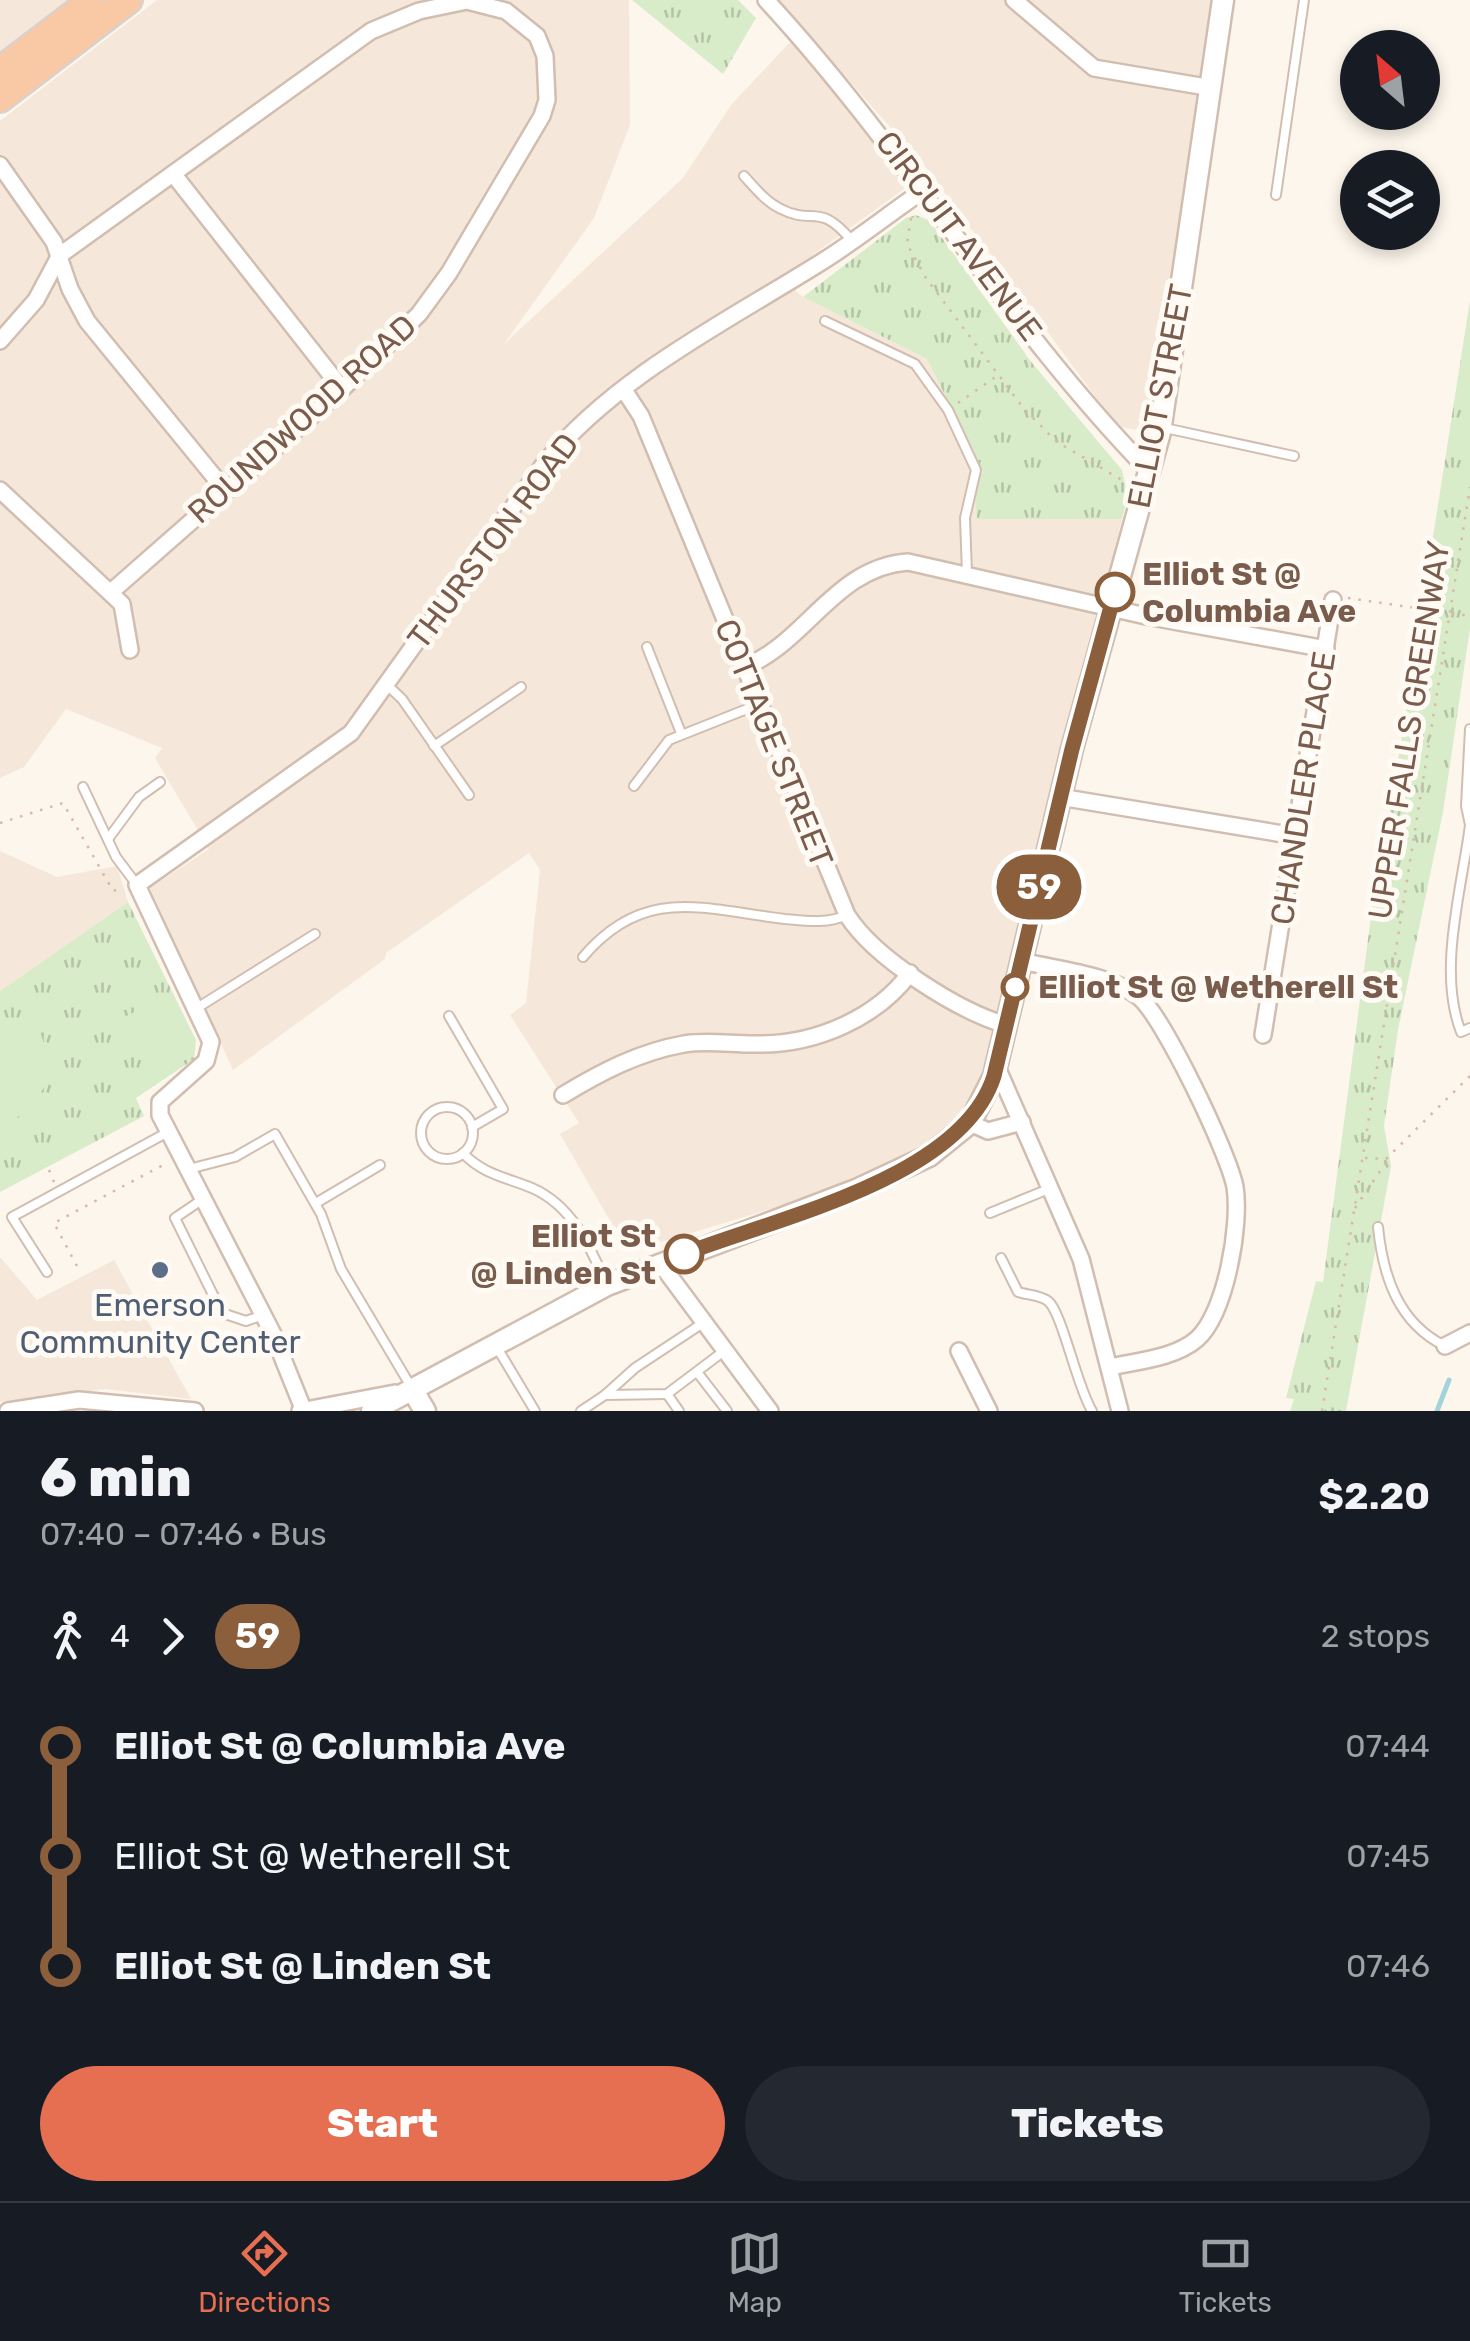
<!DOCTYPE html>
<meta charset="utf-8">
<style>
:root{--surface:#171b24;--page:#242831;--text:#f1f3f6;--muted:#9ea1a6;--line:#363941;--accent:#e76f51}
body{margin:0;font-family:Rubik,sans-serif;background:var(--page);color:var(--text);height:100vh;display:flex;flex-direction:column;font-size:38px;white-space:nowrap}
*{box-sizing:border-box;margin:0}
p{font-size:32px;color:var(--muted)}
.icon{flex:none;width:55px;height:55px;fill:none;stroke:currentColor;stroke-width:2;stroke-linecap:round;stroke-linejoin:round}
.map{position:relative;height:1411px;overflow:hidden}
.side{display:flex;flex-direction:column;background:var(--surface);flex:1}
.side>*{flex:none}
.badge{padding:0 20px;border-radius:32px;font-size:35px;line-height:65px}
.needle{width:65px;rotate:332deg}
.controls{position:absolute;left:1340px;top:30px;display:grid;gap:20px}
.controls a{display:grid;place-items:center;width:100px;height:100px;border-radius:50%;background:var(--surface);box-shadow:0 5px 15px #0003;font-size:50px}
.map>.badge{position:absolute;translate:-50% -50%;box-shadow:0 0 0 5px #fff}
.legs{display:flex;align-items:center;gap:15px;height:110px;padding:0 40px;font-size:32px}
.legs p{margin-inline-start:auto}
.summary{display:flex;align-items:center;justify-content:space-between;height:170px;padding:0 40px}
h1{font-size:55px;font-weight:800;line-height:75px}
.primary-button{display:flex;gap:20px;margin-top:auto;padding:20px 40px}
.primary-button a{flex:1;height:115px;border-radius:60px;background:var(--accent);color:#fff;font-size:40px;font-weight:800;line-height:115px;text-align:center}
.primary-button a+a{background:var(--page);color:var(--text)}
ul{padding:0 40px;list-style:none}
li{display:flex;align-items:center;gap:35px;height:110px;font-size:38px}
li i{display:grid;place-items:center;width:15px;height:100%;margin:0 12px;background:currentColor}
li i::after{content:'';width:25px;height:25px;margin:-12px;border:8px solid;border-radius:50%;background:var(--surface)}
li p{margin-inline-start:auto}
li:first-child i{background:linear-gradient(#0000 50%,currentColor 0)}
li:last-child i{background:linear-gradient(currentColor 50%,#0000 0)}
.tab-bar{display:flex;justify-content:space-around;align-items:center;height:140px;border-top:2px solid var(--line);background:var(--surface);font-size:28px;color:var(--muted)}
.tab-bar a{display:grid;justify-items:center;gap:5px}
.tab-bar .selected{color:var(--accent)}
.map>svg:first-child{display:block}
.residential{fill:#f5e8da}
.grass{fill:url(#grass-tufts)}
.garden{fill:#d8ecc9}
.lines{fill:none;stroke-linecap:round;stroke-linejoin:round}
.stream{stroke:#a5d3da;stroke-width:5}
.service-casing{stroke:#d1beb0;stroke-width:12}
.minor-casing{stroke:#d1beb0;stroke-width:20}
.tertiary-casing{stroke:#d1beb0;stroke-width:25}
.trunk-casing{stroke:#dad1cd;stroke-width:30}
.path{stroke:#d9b8a5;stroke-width:2.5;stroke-dasharray:2.5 8;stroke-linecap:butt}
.service{stroke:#fff;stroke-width:8}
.minor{stroke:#fff;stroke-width:15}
.tertiary{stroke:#fff;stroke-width:20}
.trunk{stroke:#f9c8a4;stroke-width:25}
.line-1-casing{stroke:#fff;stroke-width:22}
.line-1{stroke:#8b5e3c;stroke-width:15}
.stop-1-dot{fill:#fff;stroke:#8b5e3c;stroke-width:5}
.service-dot{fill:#5c6f8a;stroke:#fffaf3;stroke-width:4}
.labels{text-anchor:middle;stroke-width:10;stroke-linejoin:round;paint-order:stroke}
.street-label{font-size:32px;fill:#7a5c4d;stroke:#fffaf3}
.stop-label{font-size:32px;font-weight:bold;fill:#7a5c4d;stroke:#fffaf3;text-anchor:start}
.service-label{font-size:32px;fill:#4e5e75;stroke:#fffaf3}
</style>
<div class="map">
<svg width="1470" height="1411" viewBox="0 0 1470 1411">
<defs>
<pattern id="grass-tufts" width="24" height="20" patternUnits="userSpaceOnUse" patternTransform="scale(2.5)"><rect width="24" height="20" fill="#d8ecc9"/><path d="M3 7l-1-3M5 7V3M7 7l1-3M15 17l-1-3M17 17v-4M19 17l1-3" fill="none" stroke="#b4c2a5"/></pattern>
</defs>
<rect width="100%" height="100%" fill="#fdf6ec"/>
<g class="residential">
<polygon points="0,0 69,0 0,52"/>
<polygon points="157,0 629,0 630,125 594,218 504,344 683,178 731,105 791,41 901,175 904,189 781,278 803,297 927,359 985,474 977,519 1122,519 987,1061 972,1096 944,1132 916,1156 827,1192 628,1252 560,1134 579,1123 510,1015 526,1003 540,870 529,853 386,953 385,959 233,1070 150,888 209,849 155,758 162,748 66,709 24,767 0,778 0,121"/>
<polygon points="777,0 1212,0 1153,420 1142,431 1122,427 1106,411 924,165"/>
<polygon points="0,851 57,877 117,866 128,902 0,991"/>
<polygon points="0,1257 37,1300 114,1260 191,1399 105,1389 0,1402"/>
</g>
<g class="grass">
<polygon points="632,0 738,0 756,18 723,74"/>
<polygon points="916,215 930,221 1032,363 1122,470 1128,497 1122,519 977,519 973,476 984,473 927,359 803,297 906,218"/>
<polygon points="1470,300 1470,628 1443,812 1398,1030 1384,1126 1391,1166 1346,1411 1290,1411 1294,1399 1286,1398 1316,1281 1323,1282 1378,863 1382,863"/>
<polygon points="128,902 196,1040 194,1059 136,1098 144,1116 0,1192 0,991"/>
</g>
<g class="garden">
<polygon points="165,997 192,1056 152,1076 124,1017"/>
<polygon points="28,1016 42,1037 52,1073 32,1108 0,1128 0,1025"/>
</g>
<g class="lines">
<polyline class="stream" points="1437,1411 1449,1380"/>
<g class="service-casing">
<g id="service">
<path d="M744 176C755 188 766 202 781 209 814 226 819 201 852 241"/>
<polyline points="1276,195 1304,0"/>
<polyline points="825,321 915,364 948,410 976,470 965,518 967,573"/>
<polyline points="1165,428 1294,456"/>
<polyline points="647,647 681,733"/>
<polyline points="386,684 402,699 469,795"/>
<path d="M1470 729 1466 806 1470 825C1462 888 1437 971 1461 1032L1470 1028"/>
<polyline points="434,746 521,687"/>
<polyline points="634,786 669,740 757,705"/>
<polyline points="83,787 116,857 137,885"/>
<polyline points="108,839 139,797 160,782"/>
<path d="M583 957C644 885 702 909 785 919 807 921 827 924 847 915"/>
<polyline points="197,1008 315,934"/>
<polyline points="449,1016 503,1109 472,1127"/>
<circle cx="447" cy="1133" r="26"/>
<path d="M463 1153C482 1174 508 1178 532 1188 573 1206 590 1247 607 1285"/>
<polyline points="189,1169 235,1157 275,1134 321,1214 341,1269 410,1385"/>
<polyline points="203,1199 175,1218 222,1313 246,1321 263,1315"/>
<polyline points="316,1203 380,1165"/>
<polyline points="990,1213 1051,1188"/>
<path d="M1378 1227C1383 1276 1398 1323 1445 1346"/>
<path d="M1001 1258 1018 1292C1027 1295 1040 1295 1048 1301 1062 1312 1077 1387 1092 1411"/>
<polyline points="47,1272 12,1217 168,1132"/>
<polyline points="496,1346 535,1411"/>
<polyline points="697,1372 727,1411"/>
<polyline points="667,1394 679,1411"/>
<polyline points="605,1395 635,1368 703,1323"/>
<polyline points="581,1411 605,1395 667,1394 724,1351"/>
</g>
</g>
<g class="minor-casing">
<g id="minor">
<path d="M766 0C904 149 1008 327 1150 472"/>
<polyline points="1014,0 1094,68 1212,88"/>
<polyline points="0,165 54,242 70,289 87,321 225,490"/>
<polyline points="174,175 342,389"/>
<polyline points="0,341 36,300 60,255 371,31 419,11 467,1 506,11 537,36 545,56 547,100 542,116 449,273 419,314 342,389 111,592"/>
<path d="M624 390 641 416 847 915C874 958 958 1011 1006 1025"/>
<polyline points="0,490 122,604 130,650"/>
<path d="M742 668C806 644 834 567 908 562L1146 616 1326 649"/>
<polyline points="1060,797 1295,836"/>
<path d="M1022 961C1058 970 1109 974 1139 997 1163 1016 1229 1154 1235 1187 1241 1224 1226 1313 1197 1339 1175 1358 1138 1361 1110 1367"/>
<polyline points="1263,1035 1333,600"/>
<polyline points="996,1065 1081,1259 1120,1411"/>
<path d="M563 1095C601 1072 639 1052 684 1044 710 1040 735 1045 761 1044 816 1044 877 1018 910 973"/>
<polyline points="970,1123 988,1131 1022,1122"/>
<polyline points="660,1263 770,1411"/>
<polyline points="1445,1346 1470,1333"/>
<polyline points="959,1351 989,1411"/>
<polyline points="8,1411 79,1400 195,1411"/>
<polyline points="300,1411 395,1393"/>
<path d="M304 1411 273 1334 160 1115V1102L206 1061 211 1042 137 885 351 733 544 464C617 375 728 321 823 261 858 239 890 213 924 190"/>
</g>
</g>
<g class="tertiary-casing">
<g id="tertiary">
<polyline points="412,1389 425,1411"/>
<polyline points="372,1411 607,1285 856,1190 929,1156 970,1123 994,1076 1072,749 1160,432 1223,0"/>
</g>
</g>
<g class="trunk-casing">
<g id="trunk">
<polyline points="0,70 92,0"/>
<polyline points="0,99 129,0"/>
</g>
</g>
<g class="path">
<polyline points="911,218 907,244 926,278 1024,409 1057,442 1127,483"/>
<polyline points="958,403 997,376"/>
<polyline points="1348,598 1470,616"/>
<polyline points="0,823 63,803 113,891 123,888"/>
<polyline points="1365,1158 1386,1159 1470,1076"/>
<polyline points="49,1170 54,1182"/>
<polyline points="1355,1208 1387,1161"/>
<polyline points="77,1266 54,1223 165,1164"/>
<polyline points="1322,1411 1470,487"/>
</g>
<use href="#service" class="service"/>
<use href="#minor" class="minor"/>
<use href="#tertiary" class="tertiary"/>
<use href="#trunk" class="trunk"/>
</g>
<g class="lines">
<g class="line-1-casing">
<path id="line-1" d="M684 1254C776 1218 962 1178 994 1076L1072 749 1115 592"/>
</g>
<use href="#line-1" class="line-1"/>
</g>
<g class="stop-1-dot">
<circle cx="1115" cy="592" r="18"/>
<circle cx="1015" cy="987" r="12"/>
<circle cx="684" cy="1254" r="18"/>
</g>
<circle class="service-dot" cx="160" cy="1270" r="10"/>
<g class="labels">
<g class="street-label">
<text transform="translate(959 236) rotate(53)" y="11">CIRCUIT AVENUE</text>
<text transform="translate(1160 396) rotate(-79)" y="11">ELLIOT STREET</text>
<text transform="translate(302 419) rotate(-42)" y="11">ROUNDWOOD ROAD</text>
<text transform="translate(493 541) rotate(-53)" y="11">THURSTON ROAD</text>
<text transform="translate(1409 730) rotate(-81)" y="11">UPPER FALLS GREENWAY</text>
<text transform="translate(774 743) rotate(68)" y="11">COTTAGE STREET</text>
<text transform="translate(1303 788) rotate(-81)" y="11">CHANDLER PLACE</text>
</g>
<g class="stop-label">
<text x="1142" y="585">Elliot St @<tspan x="1142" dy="37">Columbia Ave</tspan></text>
<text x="1038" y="998">Elliot St @ Wetherell St</text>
<text x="656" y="1247" text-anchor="end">Elliot St<tspan x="656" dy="37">@ Linden St</tspan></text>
</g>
<g class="service-label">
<text x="160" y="1316">Emerson<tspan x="160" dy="37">Community Center</tspan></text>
</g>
</g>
</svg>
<div class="controls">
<a><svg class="needle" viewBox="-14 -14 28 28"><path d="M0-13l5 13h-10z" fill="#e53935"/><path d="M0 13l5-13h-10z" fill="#9ea1a6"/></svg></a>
<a><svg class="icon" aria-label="layers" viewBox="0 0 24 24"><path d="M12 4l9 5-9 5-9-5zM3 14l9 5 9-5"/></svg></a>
</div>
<b class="badge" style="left:1039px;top:887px;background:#8b5e3c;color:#fff">59</b>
</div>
<section class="side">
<div class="summary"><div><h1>6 min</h1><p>07:40 – 07:46 · Bus</p></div><b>$2.20</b></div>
<div class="legs"><svg class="icon" aria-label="walk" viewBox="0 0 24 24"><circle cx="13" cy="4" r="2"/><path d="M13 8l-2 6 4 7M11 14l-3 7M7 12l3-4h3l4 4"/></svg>4<svg class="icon" aria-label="forward" viewBox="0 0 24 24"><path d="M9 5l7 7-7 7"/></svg><b class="badge" style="background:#8b5e3c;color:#fff">59</b><p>2 stops</p></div>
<ul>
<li><i style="color:#8b5e3c"></i><b>Elliot St @ Columbia Ave</b><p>07:44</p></li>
<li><i style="color:#8b5e3c"></i><span>Elliot St @ Wetherell St</span><p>07:45</p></li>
<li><i style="color:#8b5e3c"></i><b>Elliot St @ Linden St</b><p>07:46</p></li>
</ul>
<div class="primary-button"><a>Start</a><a>Tickets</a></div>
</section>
<nav class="tab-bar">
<a class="selected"><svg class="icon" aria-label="directions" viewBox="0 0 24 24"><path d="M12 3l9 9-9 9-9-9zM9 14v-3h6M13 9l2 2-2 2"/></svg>Directions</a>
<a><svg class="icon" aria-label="map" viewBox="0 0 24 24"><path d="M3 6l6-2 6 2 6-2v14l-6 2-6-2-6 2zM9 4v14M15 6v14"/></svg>Map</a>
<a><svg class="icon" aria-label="tickets" viewBox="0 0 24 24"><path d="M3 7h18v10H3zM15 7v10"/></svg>Tickets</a>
</nav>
